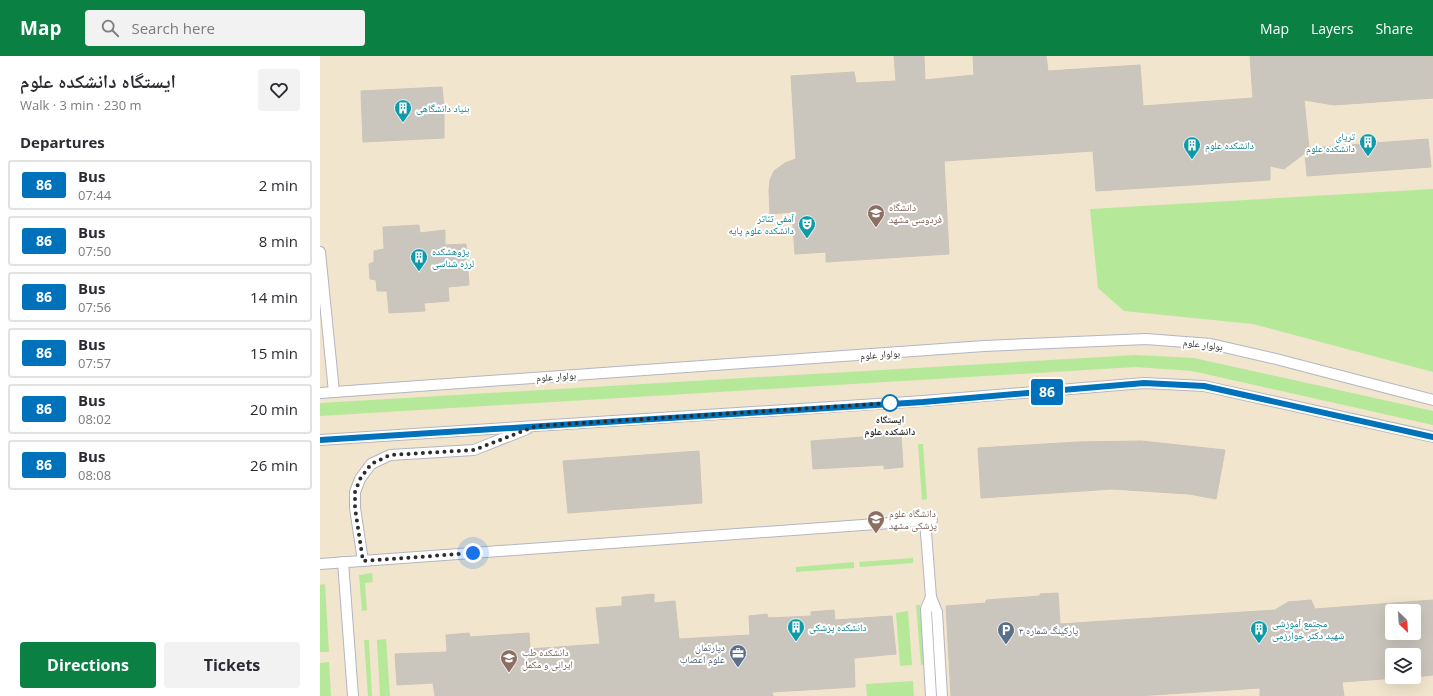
<!DOCTYPE html>
<meta charset="utf-8">
<style>
:root{--surface:#fff;--page:#f2f2f3;--text:#2b2b33;--muted:#7c7c81;--line:#e1e1e2;--accent:#0b8043}
body{margin:0;font-family:"Open Sans","Noto Naskh Arabic",sans-serif;background:var(--page);color:var(--text);height:100vh;display:flex;flex-direction:column;font-size:15px;white-space:nowrap}
*{box-sizing:border-box;margin:0}
p{font-size:13px;color:var(--muted)}
.icon{flex:none;width:22px;height:22px;fill:none;stroke:currentColor;stroke-width:2;stroke-linecap:round;stroke-linejoin:round}
.map{position:relative;flex:1;overflow:hidden}
.sheet{display:flex;flex-direction:column;background:var(--surface);width:320px}
.sheet>*{flex:none}
.badge{padding:0 8px;border-radius:3px;font-size:14px;line-height:26px}
.needle{width:26px;rotate:155deg}
.fabs{position:absolute;left:1065px;top:548px;display:grid;gap:8px}
.fabs a{display:grid;place-items:center;width:36px;height:36px;border-radius:4px;background:var(--surface);box-shadow:0 4px 16px #0002;font-size:20px}
.you{position:absolute;width:20px;height:20px;margin:-10px;border:3px solid #fff;border-radius:50%;background:#1a73e8;box-shadow:0 0 0 6px #1a73e833}
.map>.badge{position:absolute;translate:-50% -50%;box-shadow:0 0 0 2px #fff}
h2{padding:0 20px;font-size:15px;line-height:36px}
.round{display:grid;place-items:center;flex:none;width:42px;height:42px;border-radius:4px;background:var(--page)}
.summary{display:flex;align-items:center;justify-content:space-between;height:68px;padding:0 20px}
h1{font-size:19px;font-weight:700;line-height:30px}
.primary-button{display:flex;gap:8px;margin-top:auto;padding:8px 20px}
.primary-button a{flex:1;height:46px;border-radius:4px;background:var(--accent);color:#fff;font-size:16px;font-weight:700;line-height:46px;text-align:center}
.primary-button a+a{background:var(--page);color:var(--text)}
ul{padding:0;list-style:none}
li{display:flex;align-items:center;gap:12px;height:50px;margin:0 8px 6px;padding:0 12px;border:2px solid var(--line);border-radius:4px}
li div{flex:1}
li b{display:block;font-size:15px}
li em{font-style:normal}
li .badge{min-width:44px;font-weight:700;text-align:center}
header{display:flex;align-items:center;gap:24px;box-sizing:border-box;height:56px;padding:0 20px;background:var(--accent);color:#fff}
header strong{font-size:19px}
nav{display:flex;gap:22px;margin-inline-start:auto;font-size:14px}
.search{width:280px;height:36px;background:var(--page);display:flex;align-items:center;gap:10px;box-sizing:border-box;padding:0 14px;border-radius:4px;color:var(--muted);font-size:15px}
main{display:flex;flex:1;min-height:0}
.map>svg:first-child{display:block}
.education{fill:#f1e5ce;fill-rule:evenodd}
.green{fill:#b6e899}
.building{fill:#cbc6bd;stroke:#cbc4b8;fill-rule:evenodd}
.lines{fill:none;stroke-linecap:round;stroke-linejoin:round}
.lane-casing{stroke:#b3b6c1;stroke-width:12}
.lane{stroke:#fff;stroke-width:10}
.line-casing{stroke:#fff;stroke-width:9}
.line{stroke:#0072bc;stroke-width:6}
.walk{stroke:#2d2d2d;stroke-width:4;stroke-dasharray:0 7.2}
.stop-dot{fill:#fff;stroke:#0072bc;stroke-width:2}
.labels{text-anchor:middle;stroke-width:4;stroke-linejoin:round;paint-order:stroke}
.culture-label{font-size:10px;fill:#0d838f;stroke:#fff;text-anchor:start}
.education-label{font-size:10px;fill:#785e54;stroke:#fff;text-anchor:start}
.street-label{font-size:10px;fill:#2d2d2d;stroke:#fff}
.stop-label{font-size:10px;font-weight:bold;fill:#2d2d2d;stroke:#fff}
.service-label{font-size:10px;fill:#4e5e75;stroke:#fff;text-anchor:start}
</style>
<header>
<strong>Map</strong>
<div class="search"><svg class="icon" aria-label="search" viewBox="0 0 24 24"><circle cx="10" cy="10" r="6"/><path d="M15 15l6 6"/></svg>Search here</div>
<nav><a>Map</a><a>Layers</a><a>Share</a></nav>
</header>
<main>
<section class="sheet">
<div class="summary"><div><h1>ایستگاه دانشکده علوم</h1><p>Walk · 3 min · 230 m</p></div><a class="round"><svg class="icon" aria-label="heart" viewBox="0 0 24 24"><path d="M12 20l-8-8c-3-5 5-10 8-4 3-6 11-1 8 4z"/></svg></a></div>
<h2>Departures</h2>
<ul>
<li><span class="badge" style="background:#0072bc;color:#fff">86</span><div><b>Bus</b><p>07:44</p></div><em>2 min</em></li>
<li><span class="badge" style="background:#0072bc;color:#fff">86</span><div><b>Bus</b><p>07:50</p></div><em>8 min</em></li>
<li><span class="badge" style="background:#0072bc;color:#fff">86</span><div><b>Bus</b><p>07:56</p></div><em>14 min</em></li>
<li><span class="badge" style="background:#0072bc;color:#fff">86</span><div><b>Bus</b><p>07:57</p></div><em>15 min</em></li>
<li><span class="badge" style="background:#0072bc;color:#fff">86</span><div><b>Bus</b><p>08:02</p></div><em>20 min</em></li>
<li><span class="badge" style="background:#0072bc;color:#fff">86</span><div><b>Bus</b><p>08:08</p></div><em>26 min</em></li>
</ul>
<div class="primary-button"><a>Directions</a><a>Tickets</a></div>
</section>
<div class="map">
<svg width="1113" height="640" viewBox="0 0 1113 640">
<rect width="100%" height="100%" fill="#efe8df"/>
<path class="education" d="M0 0H1113V640H0ZM1072 555H1094V577H1072ZM1072 599H1094V621H1072Z"/>
<g class="green">
<polygon points="1113,133 1113,316 933,268 804,255 778,232 770,153"/>
<polygon points="815,299 874,302 1113,355 1113,369 872,315 815,311 0,360 0,347"/>
<polygon points="598,388 603,388 607,443 602,444"/>
<polygon points="593,502 593,507 540,511 539,506"/>
<polygon points="534,506 534,512 476,516 476,511"/>
<polygon points="52,517 53,526 45,527 47,554 42,555 39,519"/>
<polygon points="5,528 9,596 0,596 0,529"/>
<polygon points="596,549 600,549 605,608 601,609"/>
<polygon points="588,555 592,609 580,610 576,557"/>
<polygon points="66,583 70,640 60,640 57,584"/>
<polygon points="44,584 49,584 52,640 48,640"/>
<polygon points="9,606 11,640 0,640 0,607"/>
<polygon points="593,625 594,640 547,640 546,628"/>
</g>
<g class="building">
<polygon points="574,0 604,0 605,24 654,19 653,0 726,0 728,15 820,9 823,50 933,42 930,0 1113,0 1113,42 1014,49 984,44 989,92 1108,83 1111,111 987,120 985,97 964,113 950,110 950,124 776,135 773,95 624,105 629,198 506,206 506,196 475,198 472,156 450,158 449,134 450,124 454,115 465,107 476,103 471,20 534,16 536,27 576,25"/>
<polygon points="122,31 124,52 124,82 43,86 41,35"/>
<polygon points="99,169 100,177 125,174 125,189 146,188 149,229 128,231 129,245 104,247 105,255 69,257 67,235 57,235 56,224 50,223 49,208 54,206 54,195 64,193 63,171"/>
<polygon points="581,378 583,411 564,413 564,409 493,413 491,385"/>
<polygon points="821,385 905,394 896,443 869,438 792,433 661,442 658,392 758,386"/>
<polygon points="379,395 382,447 248,457 243,405"/>
<path d="M738 537 740 568 955 554 968 546 991 544 995 553 1113 544V619L1094 621V599H1072V621H1090L1022 626 1024 640H940V632L817 640H631L626 550 666 547V544L720 540V538ZM1072 555H1094V577H1072Z"/>
<polygon points="334,538 334,547 355,545 359,583 430,579 429,560 447,558 448,562 491,560 491,556 514,554 515,564 572,560 576,598 534,602 535,631 452,636 453,640 115,640 113,627 77,629 75,598 127,596 126,579 149,577 150,581 209,577 210,593 280,588 276,552 302,550 302,541"/>
</g>
<g class="lines">
<g class="lane-casing">
<g id="lane">
<polyline points="0,196 14,336"/>
<polyline points="0,337 664,290 826,283 891,288 956,303 1113,344"/>
<polyline points="0,384 603,345 824,327 884,330 1113,381"/>
<polyline points="605,464 611,541 617,556 622,640"/>
<polyline points="43,505 35,452 35,436 40,423 51,408 70,399 154,394 207,373"/>
<polyline points="23,506 33,640"/>
<polyline points="0,508 612,464"/>
<polyline points="611,541 606,553 611,640"/>
</g>
</g>
<use href="#lane" class="lane"/>
</g>
<g class="lines">
<g class="line-casing">
<polyline id="line" points="0,384 603,346 824,327 884,330 1113,381"/>
</g>
<use href="#line" class="line"/>
<polyline class="walk" points="153,497 43,505 35,452 35,436 40,423 51,408 70,399 154,394 216,370 571,347 570,347"/>
</g>
<defs>
<g id="building-pin" transform="scale(0.9)"><path d="M0 17L-7.5 6A9.5 9.5 0 1 1 7.5 6Z" fill="#0f9aa8" stroke="#fff"/><path d="M-4-6H4V6H1V3H-1V6H-4ZM-2.5-4.3h1.7v1.8h-1.7ZM.8-4.3h1.7v1.8H.8ZM-2.5-1h1.7V.8h-1.7ZM.8-1h1.7V.8H.8Z" fill="#fff"/></g>
<g id="university-pin" transform="scale(0.9)"><path d="M0 17L-7.5 6A9.5 9.5 0 1 1 7.5 6Z" fill="#8d6e63" stroke="#fff"/><path d="M0-5L7-2L0 1L-7-2ZM-4 1L0 2.5L4 1V4Q0 6-4 4Z" fill="#fff"/></g>
<g id="theatre-pin" transform="scale(0.9)"><path d="M0 17L-7.5 6A9.5 9.5 0 1 1 7.5 6Z" fill="#0f9aa8" stroke="#fff"/><path d="M-5-5.5Q0-4 5-5.5V0Q5 5 0 6Q-5 5-5 0ZM-3.3-2.5H-1v1.5H-3.3ZM1-2.5H3.3v1.5H1ZM-2.8 1Q0 5.5 2.8 1Z" fill="#fff"/></g>
<g id="parking-pin" transform="scale(0.9)"><path d="M0 17L-7.5 6A9.5 9.5 0 1 1 7.5 6Z" fill="#5c6f8a" stroke="#fff"/><path d="M-3.5-5.5H1a3.5 3.5 0 0 1 0 7H-1V5.5H-3.5ZM-1-3.4V-.6H.8a1.4 1.4 0 0 0 0-2.8Z" fill="#fff"/></g>
<g id="office-pin" transform="scale(0.9)"><path d="M0 17L-7.5 6A9.5 9.5 0 1 1 7.5 6Z" fill="#5c6f8a" stroke="#fff"/><path d="M-6-3h4V-5.5h4V-3h4V5H-6ZM-1-4.5V-3h2v-1.5ZM-6 0V1H6V0Z" fill="#fff"/></g>
</defs>
<g fill-rule="evenodd">
<use href="#building-pin" x="83" y="52"/>
<use href="#building-pin" x="1048" y="86"/>
<use href="#building-pin" x="872" y="89"/>
<use href="#university-pin" x="556" y="157"/>
<use href="#theatre-pin" x="487" y="168"/>
<use href="#building-pin" x="99" y="201"/>
<use href="#university-pin" x="556" y="463"/>
<use href="#building-pin" x="476" y="571"/>
<use href="#building-pin" x="939" y="573"/>
<use href="#parking-pin" x="686" y="574"/>
<use href="#office-pin" x="418" y="597"/>
<use href="#university-pin" x="189" y="602"/>
</g>
<circle class="stop-dot" cx="570" cy="347" r="8"/>
<g class="labels">
<g class="culture-label">
<text x="96" y="56">بنیاد دانشگاهی</text>
<text x="1035" y="84" text-anchor="end">تریای<tspan x="1035" dy="12">دانشکده علوم</tspan></text>
<text x="885" y="93">دانشکده علوم</text>
<text x="474" y="166" text-anchor="end">آمفی تئاتر<tspan x="474" dy="12">دانشکده علوم پایه</tspan></text>
<text x="112" y="199">پژوهشکده<tspan x="112" dy="12">لرزه شناسی</tspan></text>
<text x="952" y="571">مجتمع آموزشی<tspan x="952" dy="12">شهید دکتر خوارزمی</tspan></text>
<text x="489" y="575">دانشکده پزشکی</text>
</g>
<g class="education-label">
<text x="569" y="155">دانشگاه<tspan x="569" dy="12">فردوسی مشهد</tspan></text>
<text x="569" y="461">دانشگاه علوم<tspan x="569" dy="12">پزشکی مشهد</tspan></text>
<text x="202" y="600">دانشکده طب<tspan x="202" dy="12">ایرانی و مکمل</tspan></text>
</g>
<g class="street-label">
<text transform="translate(883 288) rotate(7)" y="4">بولوار علوم</text>
<text transform="translate(560 298) rotate(-4)" y="4">بولوار علوم</text>
<text transform="translate(236 320) rotate(-4)" y="4">بولوار علوم</text>
</g>
<g class="stop-label">
<text x="570" y="367">ایستگاه<tspan x="570" dy="12">دانشکده علوم</tspan></text>
</g>
<g class="service-label">
<text x="699" y="578">پارکینگ شماره ۳</text>
<text x="405" y="595" text-anchor="end">دپارتمان<tspan x="405" dy="12">علوم اعصاب</tspan></text>
</g>
</g>
</svg>
<div class="fabs">
<a><svg class="needle" viewBox="-14 -14 28 28"><path d="M0-13l5 13h-10z" fill="#e53935"/><path d="M0 13l5-13h-10z" fill="#7c7c81"/></svg></a>
<a><svg class="icon" aria-label="layers" viewBox="0 0 24 24"><path d="M12 4l9 5-9 5-9-5zM3 14l9 5 9-5"/></svg></a>
</div>
<div class="you" style="left:153px;top:497px"></div>
<b class="badge" style="left:727px;top:336px;background:#0072bc;color:#fff">86</b>
</div>
</main>
